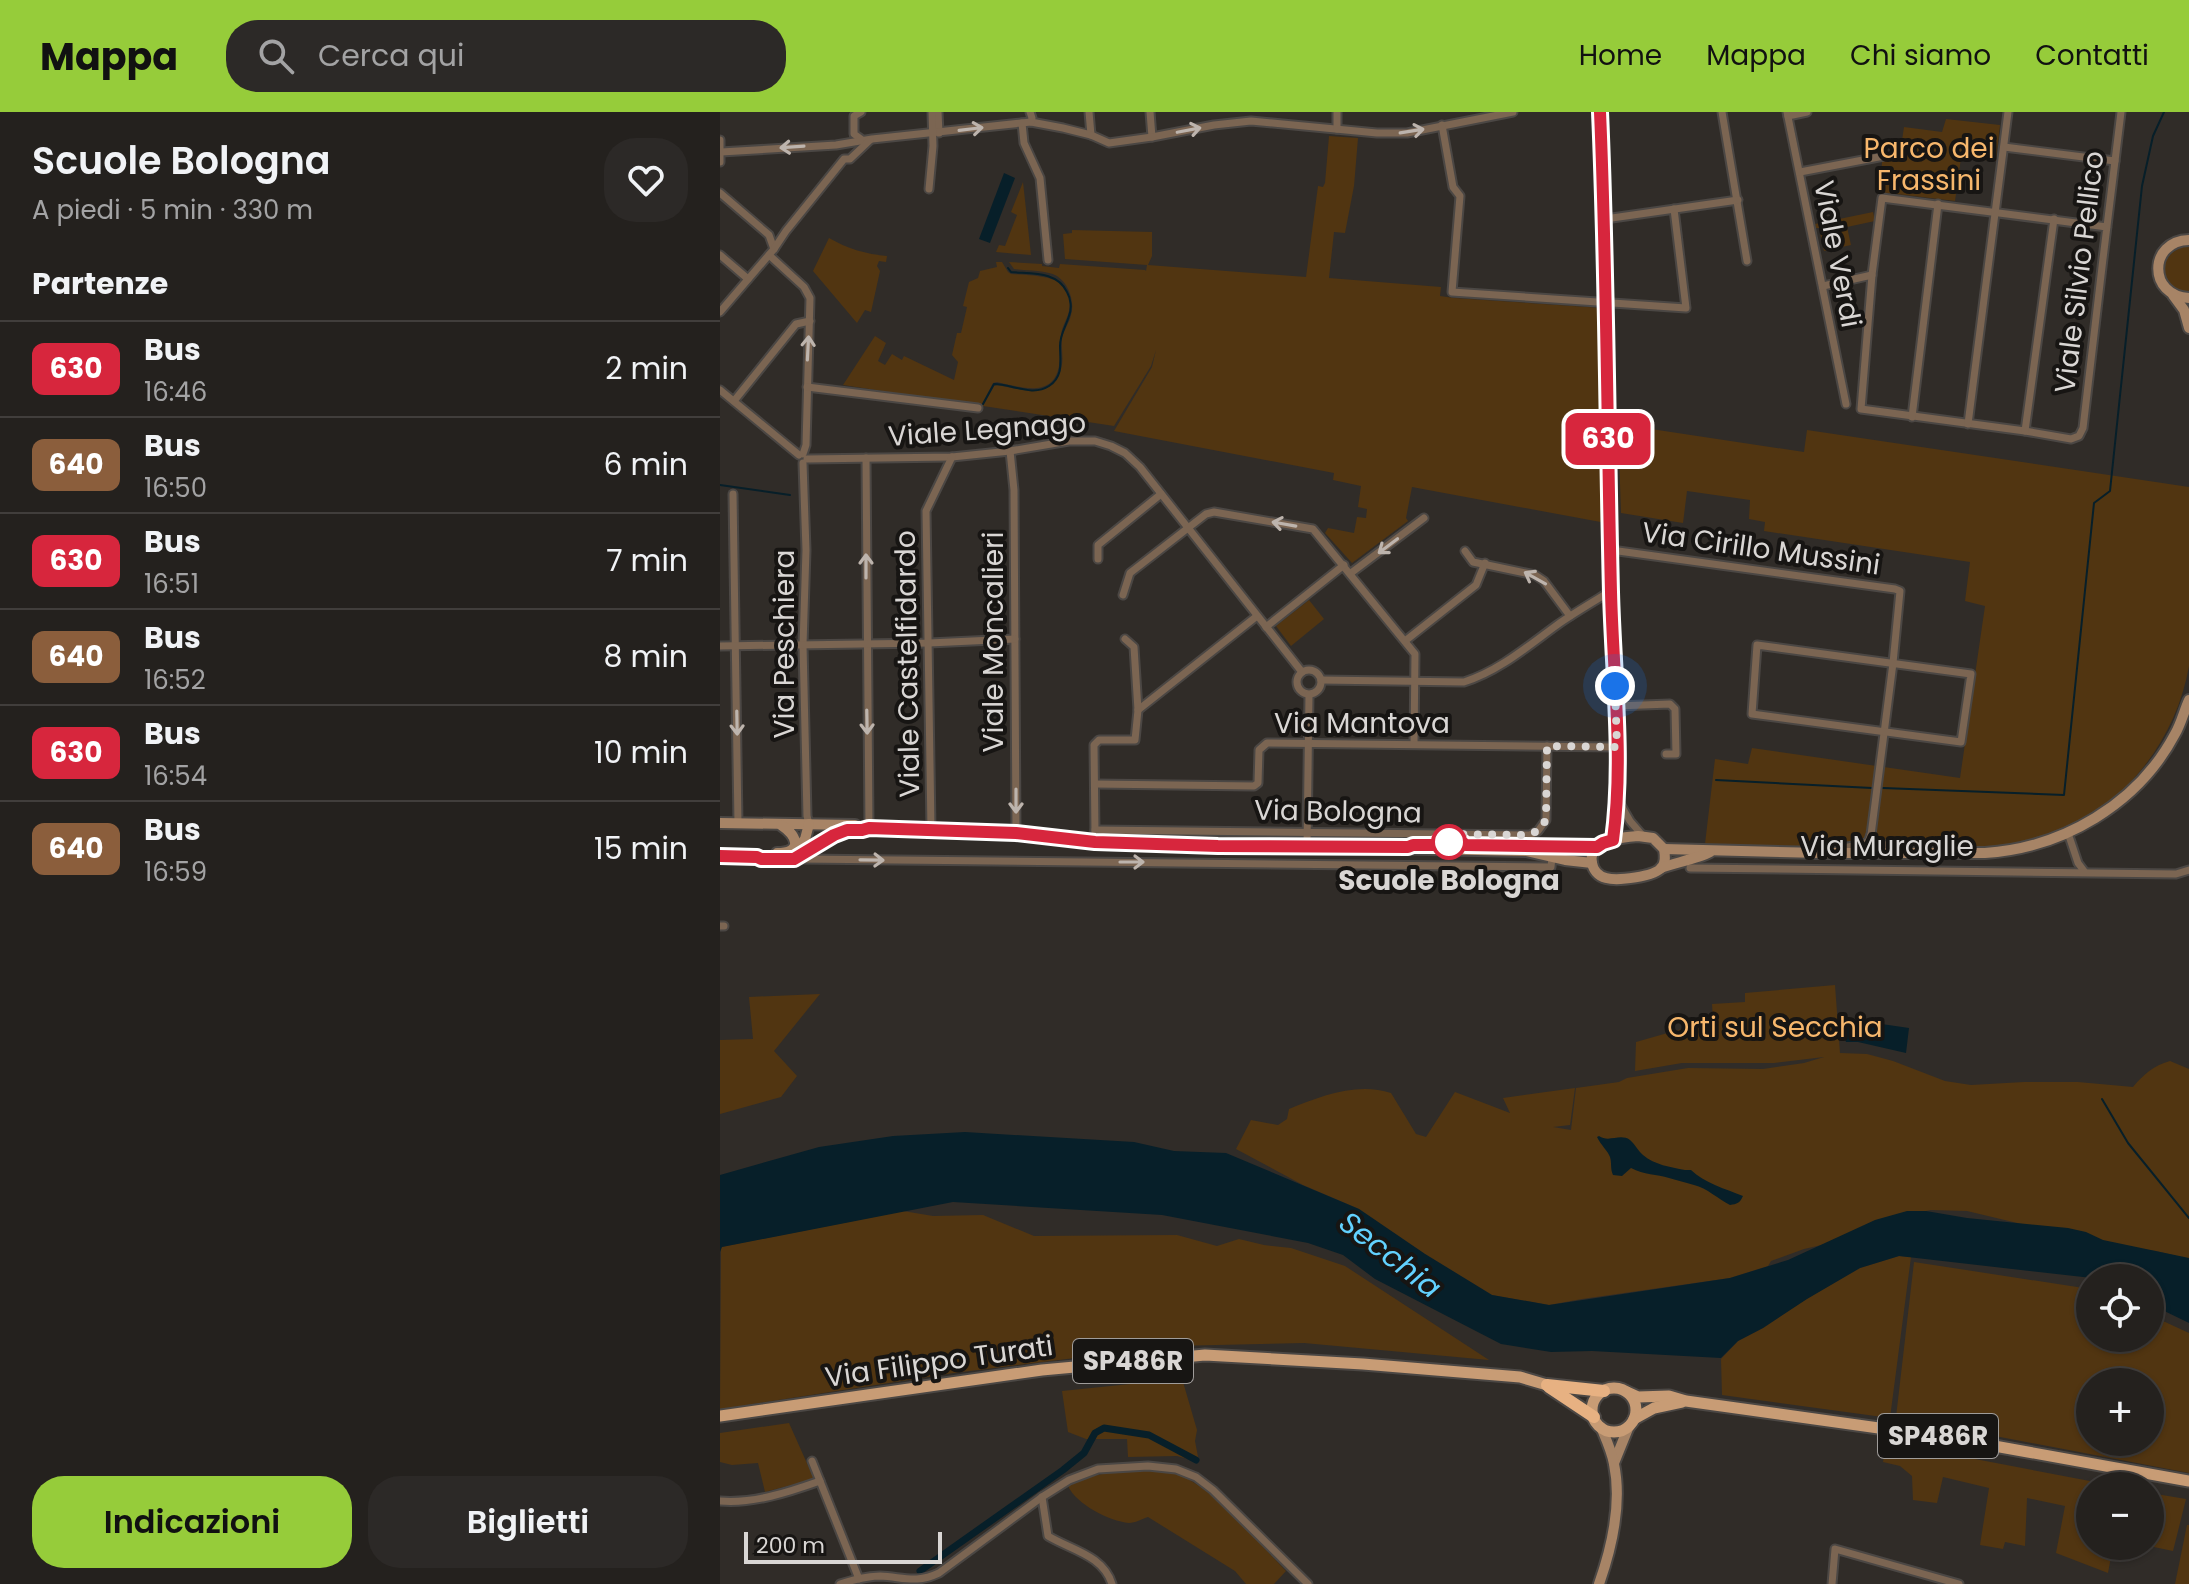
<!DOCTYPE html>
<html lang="it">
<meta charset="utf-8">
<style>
:root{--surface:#24211e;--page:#2c2927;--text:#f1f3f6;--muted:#a3a3a4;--line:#413e3c;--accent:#96cc3a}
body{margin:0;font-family:Poppins,sans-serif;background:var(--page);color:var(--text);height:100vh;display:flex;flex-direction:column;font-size:30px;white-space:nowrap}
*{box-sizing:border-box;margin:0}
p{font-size:26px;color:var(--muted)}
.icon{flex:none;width:44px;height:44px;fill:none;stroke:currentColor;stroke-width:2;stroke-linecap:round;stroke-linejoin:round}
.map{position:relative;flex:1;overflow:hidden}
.panel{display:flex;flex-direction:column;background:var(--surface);width:720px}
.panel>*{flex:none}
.badge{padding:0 16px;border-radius:12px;font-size:28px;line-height:52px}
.fabs{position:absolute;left:1356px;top:1152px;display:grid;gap:16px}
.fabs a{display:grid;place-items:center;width:88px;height:88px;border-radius:50%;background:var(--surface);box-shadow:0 2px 6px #0004,0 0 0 2px var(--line);font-size:40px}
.scale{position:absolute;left:24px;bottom:20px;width:198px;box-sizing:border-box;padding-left:8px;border:4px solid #d9d6d4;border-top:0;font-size:22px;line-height:28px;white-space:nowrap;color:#d9d6d4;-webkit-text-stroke:6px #171513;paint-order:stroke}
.you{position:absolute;width:40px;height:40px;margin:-20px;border:6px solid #fff;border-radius:50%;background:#1a73e8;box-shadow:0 0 0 12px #1a73e833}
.map>.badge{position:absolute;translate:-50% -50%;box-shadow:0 0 0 4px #fff}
h2{padding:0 32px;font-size:30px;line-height:72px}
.round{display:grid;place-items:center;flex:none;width:84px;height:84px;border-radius:32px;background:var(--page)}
.summary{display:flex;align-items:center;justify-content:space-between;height:136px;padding:0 32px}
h1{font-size:38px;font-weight:600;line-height:60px}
.primary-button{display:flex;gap:16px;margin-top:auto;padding:16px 32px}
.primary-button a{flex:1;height:92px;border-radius:32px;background:var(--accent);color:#111;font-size:32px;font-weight:600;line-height:92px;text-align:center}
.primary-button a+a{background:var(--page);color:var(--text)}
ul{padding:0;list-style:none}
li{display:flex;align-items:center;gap:24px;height:96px;padding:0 32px;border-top:2px solid var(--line)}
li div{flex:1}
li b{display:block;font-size:30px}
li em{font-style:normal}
li .badge{min-width:88px;font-weight:700;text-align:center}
header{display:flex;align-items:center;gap:48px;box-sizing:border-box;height:112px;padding:0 40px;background:var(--accent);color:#111}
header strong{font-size:38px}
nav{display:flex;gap:44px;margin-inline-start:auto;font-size:28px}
.search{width:560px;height:72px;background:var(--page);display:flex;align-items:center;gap:20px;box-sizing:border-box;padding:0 28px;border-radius:32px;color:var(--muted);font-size:30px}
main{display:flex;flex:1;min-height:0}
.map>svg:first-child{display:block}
.green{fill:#513511;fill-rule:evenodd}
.water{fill:#071f29}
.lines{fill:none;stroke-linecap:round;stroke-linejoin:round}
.stream{stroke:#071f29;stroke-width:2}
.canal{stroke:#071f29;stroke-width:7}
.street-casing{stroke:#4b4744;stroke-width:11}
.secondary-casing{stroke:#4b4744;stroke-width:14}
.primary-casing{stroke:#4b4744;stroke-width:15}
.highway-casing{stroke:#4b4744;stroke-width:16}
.street{stroke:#7b6552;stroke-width:7}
.secondary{stroke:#a78466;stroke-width:10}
.primary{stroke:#c89c75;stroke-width:11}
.highway{stroke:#e7b182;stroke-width:12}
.oneway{stroke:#bdb4ad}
.line-casing{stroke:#fff;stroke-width:18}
.line{stroke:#d7263d;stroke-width:12}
.walk{stroke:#d9d6d4;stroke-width:8;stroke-dasharray:0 14.4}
.stop-dot{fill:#fff;stroke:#d7263d;stroke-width:4}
.labels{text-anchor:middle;stroke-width:8;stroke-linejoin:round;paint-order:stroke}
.shield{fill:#171513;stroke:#9f9c9a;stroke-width:2}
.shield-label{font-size:26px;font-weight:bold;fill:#d9d6d4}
.park-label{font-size:28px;fill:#f7b76c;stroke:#171513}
.street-label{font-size:28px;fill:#d9d6d4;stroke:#171513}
.stop-label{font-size:28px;font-weight:bold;fill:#d9d6d4;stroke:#171513}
.water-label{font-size:30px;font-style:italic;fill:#62d1fe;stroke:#171513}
</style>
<header>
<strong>Mappa</strong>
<div class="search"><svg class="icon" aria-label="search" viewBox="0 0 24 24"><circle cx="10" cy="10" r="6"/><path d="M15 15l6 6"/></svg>Cerca qui</div>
<nav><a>Home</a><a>Mappa</a><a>Chi siamo</a><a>Contatti</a></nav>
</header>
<main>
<section class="panel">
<div class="summary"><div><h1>Scuole Bologna</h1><p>A piedi · 5 min · 330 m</p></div><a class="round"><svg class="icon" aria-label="heart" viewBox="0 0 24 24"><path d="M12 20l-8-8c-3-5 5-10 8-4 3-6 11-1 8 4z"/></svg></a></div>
<h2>Partenze</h2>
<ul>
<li><span class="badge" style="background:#d7263d;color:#fff">630</span><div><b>Bus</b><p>16:46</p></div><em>2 min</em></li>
<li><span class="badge" style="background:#8b5e3c;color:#fff">640</span><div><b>Bus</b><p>16:50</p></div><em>6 min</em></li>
<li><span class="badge" style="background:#d7263d;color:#fff">630</span><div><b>Bus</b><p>16:51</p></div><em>7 min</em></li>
<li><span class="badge" style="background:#8b5e3c;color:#fff">640</span><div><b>Bus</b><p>16:52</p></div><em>8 min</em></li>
<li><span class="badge" style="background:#d7263d;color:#fff">630</span><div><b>Bus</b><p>16:54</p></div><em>10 min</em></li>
<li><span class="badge" style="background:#8b5e3c;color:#fff">640</span><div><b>Bus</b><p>16:59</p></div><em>15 min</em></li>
</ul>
<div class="primary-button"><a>Indicazioni</a><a>Biglietti</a></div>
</section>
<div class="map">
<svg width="1469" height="1472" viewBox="0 0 1469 1472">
<rect width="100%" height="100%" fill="#302c28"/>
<g class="green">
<polygon points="1226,7 1280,13 1276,49 1241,46 1235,89 1160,80 1162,50 1171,43 1180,42 1184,15 1222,20"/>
<path d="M609 24 638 26 634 74 625 121 614 120 609 166 721 175 720 184 734 186 882 196 886 411 692 375 686 406 688 409 632 451 605 421 608 416 634 421 637 405 646 406 647 397 638 395 641 374 613 368 614 361 394 319 432 255 436 238 431 254 394 314 263 294 274 274 277 273C300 277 332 289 341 257 344 247 341 237 342 226 344 217 349 212 351 203 355 190 349 172 337 164 326 158 307 159 294 157L289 150 322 152V154L339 156 340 152 425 158 426 159 427 153 345 147 343 122 352 121V118L432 120V144L428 153 586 165 598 74 603 75 605 71Z"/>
<polygon points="303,70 311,143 276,140 279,133 285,134 297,103 291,100"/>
<polygon points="1153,100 1155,109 1127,115 1131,133 1104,139 1099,116 1096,116 1095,112"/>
<path d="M109 126C128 137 146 142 167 144L166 150 159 149 157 154 160 159 151 200 145 198 137 211 93 159Z"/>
<path d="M1469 134V181C1467 181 1458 179 1456 179 1432 168 1444 136 1469 134Z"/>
<path d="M276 150H282L288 160 291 162C316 164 356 162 349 199 347 208 342 214 341 223 339 233 341 243 339 254 333 287 300 275 277 270L273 271 261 294 123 273 155 224 166 231 158 249 165 253 172 242 182 248 184 244 234 268 238 250 232 243 237 221H241L247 195 243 194 249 170 258 166 260 159 277 155Z"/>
<path d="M898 312 1084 340 1087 318 1469 375V554C1453 645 1381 721 1289 733 1264 736 1220 738 1196 735 1183 734 1173 729 1160 729L1155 725 1139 730 1123 729 1104 735 985 732 995 647 1028 652 1032 636 1240 666 1265 494 1245 489 1250 450 1044 419 1045 410 1029 407 1030 388 967 379 963 411 901 401Z"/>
<polygon points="589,488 604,507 571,534 556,514"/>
<path d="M1115 873 1120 941 1147 942 1173 949 1225 969 1251 973 1304 970H1358L1413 975C1424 962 1433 954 1450 949L1469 957V1147L1436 1139 1389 1133 1247 1099 1211 1098 1186 1103 1119 1129 1084 1137 1051 1149 1048 1154 1010 1166 862 1187 829 1193 772 1183 705 1142 639 1097 583 1073 516 1037 531 1008 558 1013 567 1007 569 997C601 984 637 970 671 981L696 1022 706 1025 735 980 790 1001 783 986 855 976 850 1013 833 1015 851 1018 856 976 899 970 907 966 968 956 1043 957 1084 951 1104 945 1054 951H962L915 959 916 930 993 908 992 892 1025 890V881Z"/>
<polygon points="100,882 54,939 77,964 61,985 0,1002 0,928 33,927 29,885"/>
<polygon points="183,1099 213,1104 263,1103 314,1124 457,1123 497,1134 519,1127 544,1133 571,1136 625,1154 769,1248 584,1231 453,1234 234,1261 0,1297 1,1135"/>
<polygon points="1179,1144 1191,1145 1170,1306 1002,1283 1001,1247 1018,1229 1043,1216 1086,1187 1140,1156"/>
<path d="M1194 1150 1370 1177V1226H1430V1203L1469 1221V1361L1176 1305ZM1370 1270H1430V1330H1370Z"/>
<polygon points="461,1263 477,1318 475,1329 479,1350 457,1344 408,1345 407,1327 366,1327 348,1320 342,1279 420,1271"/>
<polygon points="69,1311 94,1367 45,1380 38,1351 12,1353 0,1350 0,1321"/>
<polygon points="1166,1330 1396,1374 1370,1374 1370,1434 1393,1434 1388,1461 1336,1441 1345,1394 1307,1386 1305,1434 1285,1430 1283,1437 1260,1433 1269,1376 1223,1365 1217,1391 1193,1388 1192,1364 1180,1354 1163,1350"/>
<path d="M401 1358C418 1358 436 1357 452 1361 488 1368 539 1432 566 1459L554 1472H526L515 1459 428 1405C422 1407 415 1411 409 1411 389 1409 356 1392 348 1374L373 1364Z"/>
<polygon points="1430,1381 1466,1387 1453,1439 1429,1434"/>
<polygon points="1467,1413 1469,1413 1469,1472 1455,1472"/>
</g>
<g class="water">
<polygon points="284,61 295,66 270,131 259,127"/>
<path d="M1134 908 1189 916 1186 941 1138 930H1126C1123 922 1123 915 1128 909Z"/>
<polygon points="245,1020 414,1030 454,1039 506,1041 639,1097 705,1142 772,1183 829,1193 1010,1166 1068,1148 1155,1108 1187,1099 1206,1099 1247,1106 1348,1116 1366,1120 1383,1128 1469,1146 1469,1211 1430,1192 1430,1166 1372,1166 1179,1144 1140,1156 1087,1187 1043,1216 1018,1229 1001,1246 872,1239 831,1240 781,1232 655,1167 623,1143 588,1131 442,1103 233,1090 2,1135 0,1140 0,1063 99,1035 173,1024"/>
<path d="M879 1024C889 1031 900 1021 910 1028 915 1032 918 1039 923 1043 935 1053 950 1055 965 1058H971C984 1071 1006 1077 1023 1084 1020 1091 1017 1092 1010 1093 998 1087 987 1076 974 1073 966 1071 957 1068 949 1066 937 1062 924 1063 911 1056L902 1064 893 1063C890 1056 892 1052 890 1045 888 1039 880 1032 877 1025Z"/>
</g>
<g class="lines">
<g class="stream">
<path d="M263 292 274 272C292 272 312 285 329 274 344 264 340 249 340 234 340 222 346 214 349 204 352 197 351 187 347 180 337 159 312 162 291 160L288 156"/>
<polyline points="0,373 70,383"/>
<polyline points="996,668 1152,676"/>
<polyline points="1163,676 1344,683 1374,391 1390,379 1422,74 1433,24 1444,0"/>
<polyline points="1382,987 1408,1031 1469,1106"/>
</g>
<polyline class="canal" points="200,1459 343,1358 364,1341 375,1321 384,1316 429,1323 476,1348"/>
<g class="street-casing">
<g id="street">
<polyline points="218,0 219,21"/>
<polyline points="369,0 371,23"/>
<polyline points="430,0 432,25"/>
<path d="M880 0C888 160 887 320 891 480 893 562 904 646 893 728"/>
<polyline points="1002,0 1027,149"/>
<polyline points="1067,0 1126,292"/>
<polyline points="1068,4 1087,0"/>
<polyline points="311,10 343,16 371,23 389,31 432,25 494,13 531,9 657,21 687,21 793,0"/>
<polyline points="302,11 304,31 320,66 328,148"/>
<polyline points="722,13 733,75 740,84 732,180 966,196 954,97"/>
<polyline points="617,17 617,0"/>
<polyline points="141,27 134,22 134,4 141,0"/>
<polyline points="0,28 0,50"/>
<polyline points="1284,35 1395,49"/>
<polyline points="1,40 116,33 152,27 311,10 312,6 310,0"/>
<polyline points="1080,60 1164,44"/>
<polyline points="209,77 213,34 212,0"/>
<polyline points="0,81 49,123 54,137"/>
<polyline points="885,107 1018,88"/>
<path d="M1387 115 1162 86 1152 163 1141 297 1305 319 1351 327 1359 324 1363 316C1375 211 1388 105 1401 0"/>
<polyline points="0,143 28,167"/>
<polyline points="49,143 84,175 90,186 86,333 83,342"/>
<polyline points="1103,174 1152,163"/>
<polyline points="0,200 54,137 66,119 124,47 130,47 150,28"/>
<polyline points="87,275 258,296"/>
<polyline points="0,278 79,343"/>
<polyline points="14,289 76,212 90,209"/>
<polyline points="1192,305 1218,92"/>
<polyline points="1248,312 1288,0"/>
<polyline points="1305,319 1334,107"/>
<polyline points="290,339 294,378 296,721"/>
<polyline points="146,346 149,716"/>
<polyline points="87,347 232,345 290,339 349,329 375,329 391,334 405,341 420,355 582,560"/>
<polyline points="83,351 86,438 83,533 87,704 89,712"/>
<polyline points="13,382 18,712"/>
<polyline points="891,438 1175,477 1180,479 1173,551 1151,723"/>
<polyline points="745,439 753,450 815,463 824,469 850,504"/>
<polyline points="378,447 378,433 441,382"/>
<polyline points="631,461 704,406"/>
<polyline points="403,483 410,461 486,402 494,400 593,417 695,542 694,632"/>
<polyline points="546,515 624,453"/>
<polyline points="685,529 756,473 765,451"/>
<polygon points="1037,533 1251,562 1241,630 1032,602"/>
<polyline points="0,534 209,531 295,527"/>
<circle cx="589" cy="570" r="12"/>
<path d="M601 568 744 570C779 559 808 534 837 513 854 501 873 490 891 479"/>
<polyline points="896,594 950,592 955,597 956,642 946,642"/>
<polyline points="418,598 537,504"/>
<polyline points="375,672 534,674 538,671 539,638 547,631 897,635"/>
<polyline points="899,690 910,709 923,724"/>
<polyline points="211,717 206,399 232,345"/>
<polyline points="375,718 810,723 818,719 826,708 827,634"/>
<polyline points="375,720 374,633 379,628 415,628 418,598 414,535 405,527"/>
<polyline points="1348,721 1358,751 1364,759"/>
<polyline points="1151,723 1156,732 1179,734 1190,740"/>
<polyline points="587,734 589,583"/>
<path d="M1117 739C1127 733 1137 735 1148 730L1151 723"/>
<polyline points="80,747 831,755 832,745"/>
<polyline points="970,756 1456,762 1469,758"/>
<polyline points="0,814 4,814"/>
<polyline points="92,1349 139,1467"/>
<path d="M322 1385 328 1424C351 1438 383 1443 392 1472"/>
<path d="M0 1389C33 1392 69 1380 100 1369"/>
<path d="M120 1472C133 1468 146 1464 160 1464 183 1465 196 1472 219 1461L322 1385 349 1368 378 1357 428 1354 456 1357 476 1365 493 1378 588 1472"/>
<polyline points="1112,1472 1115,1437 1239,1472"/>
</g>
</g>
<g class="secondary-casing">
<g id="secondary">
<path d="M1469 128C1428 129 1428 184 1469 186"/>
<polyline points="1453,183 1464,198 1469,216"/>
<polyline points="0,711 135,713"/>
<path d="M918 724 933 726 944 737C945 743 946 750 942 755 935 765 897 769 886 766 870 762 866 740 881 732 891 726 907 725 918 724Z"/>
<polyline points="805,734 877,735"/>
<path d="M944 737 1101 741H1265C1343 736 1418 692 1455 622 1461 612 1464 599 1469 588"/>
<path d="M57 741C83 741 78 724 61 713"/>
<polyline points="74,741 85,727 89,712"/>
<path d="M0 744C20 744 58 751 75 746 91 742 103 728 118 722 128 717 138 720 149 716L296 721 375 730 806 739 845 748 872 751"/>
<path d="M941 756C955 751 979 746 990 740"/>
<polyline points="894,1351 909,1314"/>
<path d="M879 1472C892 1435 902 1391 894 1352 892 1340 886 1327 881 1315"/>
</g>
</g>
<g class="primary-casing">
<g id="primary">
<circle cx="894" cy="1298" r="22"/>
<polyline points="907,1280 918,1285 949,1284 966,1289 1230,1326 1469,1369"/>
<polyline points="0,1304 322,1258 485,1243 643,1252 800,1265 827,1273"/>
<polyline points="914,1307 934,1296 962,1290"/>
</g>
</g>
<g class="highway-casing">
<g id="highway">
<polyline points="827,1273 884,1279"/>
<polyline points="829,1275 874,1305"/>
</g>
</g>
<use href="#street" class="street"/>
<use href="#secondary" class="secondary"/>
<use href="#primary" class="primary"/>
<use href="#highway" class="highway"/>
</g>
<defs><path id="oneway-shaft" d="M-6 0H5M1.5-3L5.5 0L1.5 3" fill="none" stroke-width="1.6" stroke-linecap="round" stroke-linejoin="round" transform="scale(2)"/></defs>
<g class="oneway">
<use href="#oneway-shaft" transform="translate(251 17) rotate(-7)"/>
<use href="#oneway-shaft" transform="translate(469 18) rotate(-11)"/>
<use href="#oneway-shaft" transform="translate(692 19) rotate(-9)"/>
<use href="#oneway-shaft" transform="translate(72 35) rotate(176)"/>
<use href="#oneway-shaft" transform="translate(88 236) rotate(-87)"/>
<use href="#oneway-shaft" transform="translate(564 412) rotate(-170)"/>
<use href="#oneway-shaft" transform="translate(668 434) rotate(143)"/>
<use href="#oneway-shaft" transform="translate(146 454) rotate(-90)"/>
<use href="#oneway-shaft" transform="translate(815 466) rotate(-151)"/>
<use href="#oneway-shaft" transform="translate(147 610) rotate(89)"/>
<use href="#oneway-shaft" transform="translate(17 611) rotate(89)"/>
<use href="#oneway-shaft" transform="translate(296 689) rotate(90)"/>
<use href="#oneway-shaft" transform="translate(152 748) rotate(1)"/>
<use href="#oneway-shaft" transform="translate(412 750)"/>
</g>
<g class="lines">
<g class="line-casing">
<path id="line" d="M0 744 37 745 41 747H74L114 723 127 718H142L149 716 296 721 375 730 498 734 688 735 693 733H715L718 730H742L746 733 877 735 883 731 893 728C904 647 893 562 891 480 887 320 887 160 880 0"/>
</g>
<use href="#line" class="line"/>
<polyline class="walk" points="729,730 724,722 806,723 818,719 826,708 827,634 897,635 895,574"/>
</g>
<circle class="stop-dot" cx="729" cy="730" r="16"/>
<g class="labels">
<g class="shield">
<rect x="353" y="1227" width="120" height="44" rx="6"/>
<rect x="1158" y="1302" width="120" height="44" rx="6"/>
</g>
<g class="shield-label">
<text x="413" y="1258">SP486R</text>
<text x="1218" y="1333">SP486R</text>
</g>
<g class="park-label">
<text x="1209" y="46">Parco dei<tspan x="1209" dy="32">Frassini</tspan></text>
<text x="1055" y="925">Orti sul Secchia</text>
</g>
<g class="street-label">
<text transform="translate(1118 142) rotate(79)" y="10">Viale Verdi</text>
<text transform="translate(1359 160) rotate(-83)" y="10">Viale Silvio Pellico</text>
<text transform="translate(267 317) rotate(-4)" y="10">Viale Legnago</text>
<text transform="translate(1041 436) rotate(8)" y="10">Via Cirillo Mussini</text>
<text transform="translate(273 530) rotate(-90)" y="10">Viale Moncalieri</text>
<text transform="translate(64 532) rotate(-90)" y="10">Via Peschiera</text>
<text transform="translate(187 552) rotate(-91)" y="10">Viale Castelfidardo</text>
<text x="642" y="621">Via Mantova</text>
<text transform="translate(618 699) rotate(1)" y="10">Via Bologna</text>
<text x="1167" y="744">Via Muraglie</text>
<text transform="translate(219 1249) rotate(-8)" y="10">Via Filippo Turati</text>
</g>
<g class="stop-label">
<text x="729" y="778">Scuole Bologna</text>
</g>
<g class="water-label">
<text transform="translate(670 1143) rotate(38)" y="10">Secchia</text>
</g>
</g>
</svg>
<div class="fabs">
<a><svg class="icon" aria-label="locate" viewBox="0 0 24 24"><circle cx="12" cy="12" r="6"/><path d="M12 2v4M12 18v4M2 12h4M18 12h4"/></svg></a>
<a>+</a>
<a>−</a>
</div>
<div class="scale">200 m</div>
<div class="you" style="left:895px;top:574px"></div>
<b class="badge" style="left:888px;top:327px;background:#d7263d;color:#fff">630</b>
</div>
</main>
